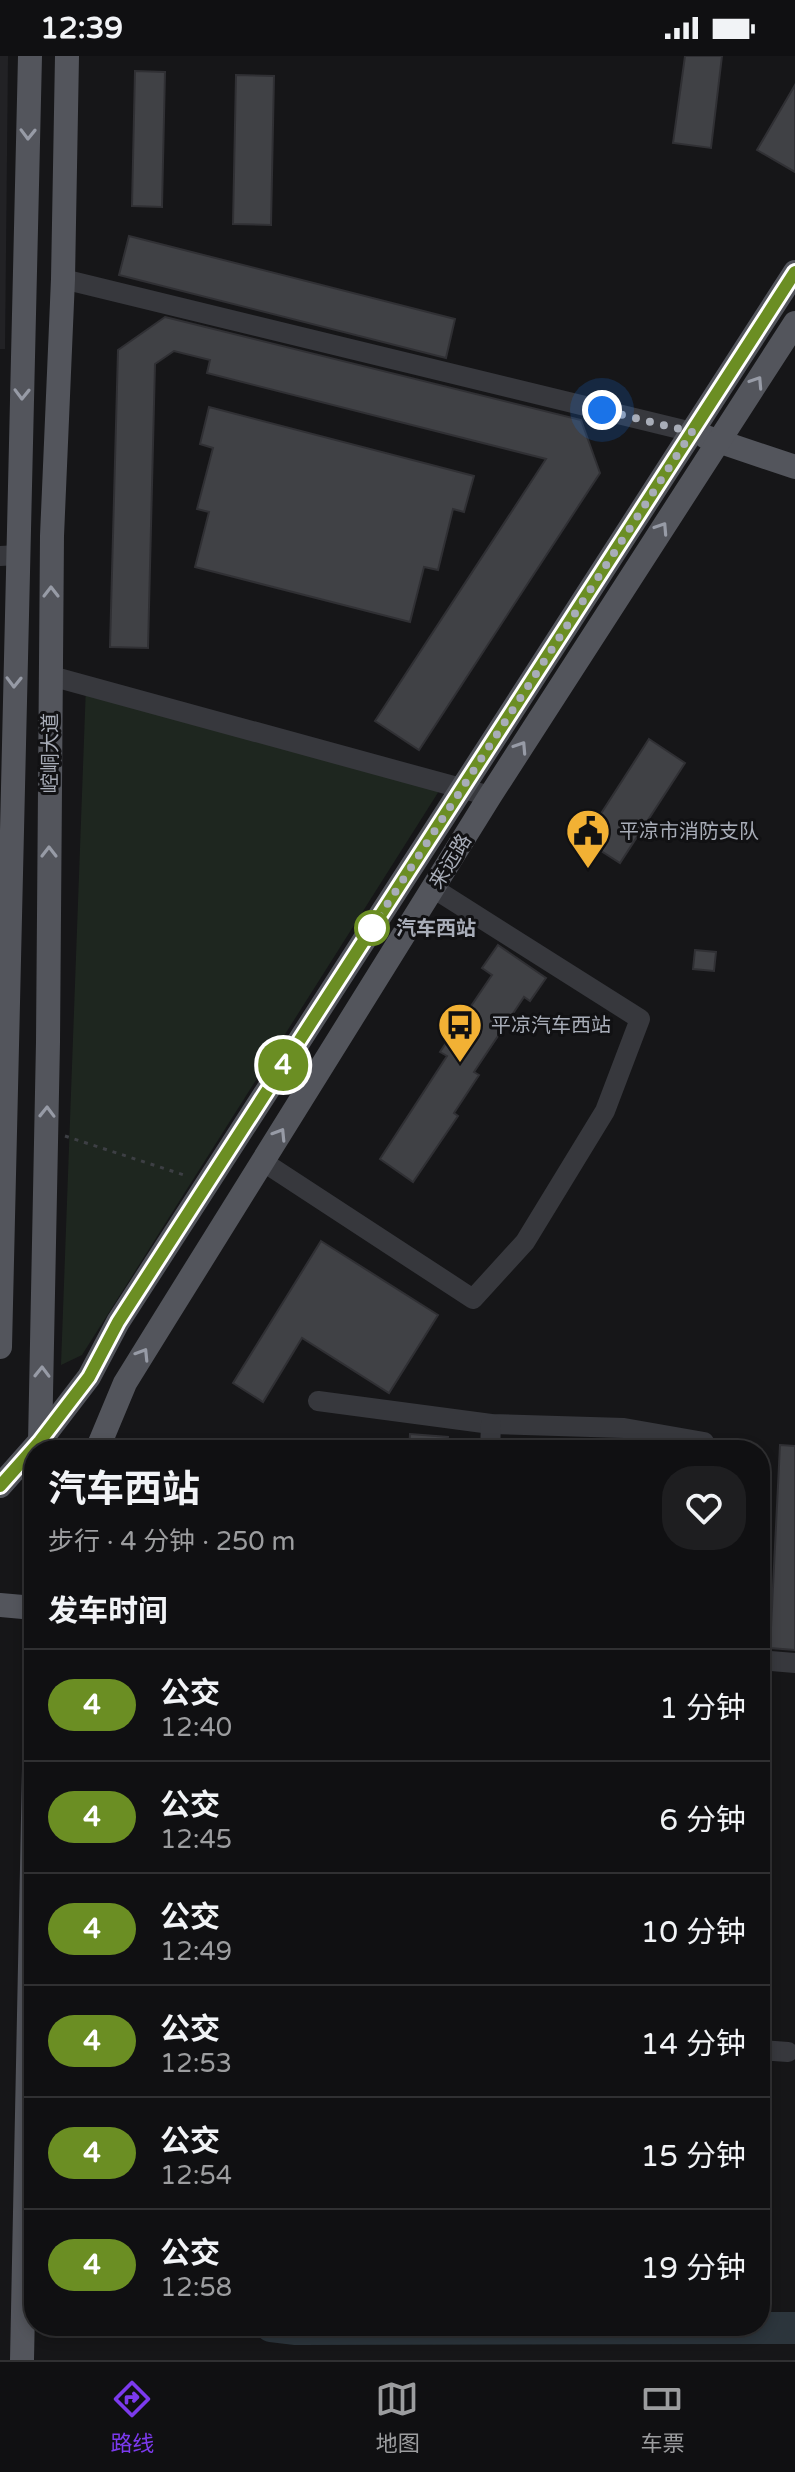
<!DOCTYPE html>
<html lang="zh">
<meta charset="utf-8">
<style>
:root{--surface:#101012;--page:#1e1e20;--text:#f1f3f6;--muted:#9c9d9f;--line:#303032;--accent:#7c3aed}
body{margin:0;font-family:"Varela Round","Noto Sans SC",sans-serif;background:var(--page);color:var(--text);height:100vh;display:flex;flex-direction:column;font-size:30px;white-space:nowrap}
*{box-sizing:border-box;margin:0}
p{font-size:26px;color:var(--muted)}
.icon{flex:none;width:44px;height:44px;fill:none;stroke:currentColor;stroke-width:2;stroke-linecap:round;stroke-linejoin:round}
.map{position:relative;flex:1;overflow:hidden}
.drawer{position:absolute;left:24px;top:1384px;width:746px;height:896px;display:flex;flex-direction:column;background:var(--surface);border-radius:32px;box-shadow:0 4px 12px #0003,0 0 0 2px var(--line)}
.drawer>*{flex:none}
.badge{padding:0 16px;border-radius:26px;font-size:28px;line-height:52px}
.you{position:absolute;width:40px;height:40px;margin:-20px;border:6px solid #fff;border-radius:50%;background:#1a73e8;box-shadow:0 0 0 12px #1a73e833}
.map>.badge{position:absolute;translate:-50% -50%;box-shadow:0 0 0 4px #fff}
h2{padding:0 24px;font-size:30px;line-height:72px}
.round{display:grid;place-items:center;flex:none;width:84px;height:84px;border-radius:32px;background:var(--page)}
.summary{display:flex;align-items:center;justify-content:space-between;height:136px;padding:0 24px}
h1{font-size:38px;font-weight:700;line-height:60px}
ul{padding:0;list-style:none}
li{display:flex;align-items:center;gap:24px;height:112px;padding:0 24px;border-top:2px solid var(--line)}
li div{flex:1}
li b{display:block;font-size:30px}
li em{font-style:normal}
li .badge{min-width:88px;font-weight:700;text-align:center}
.status{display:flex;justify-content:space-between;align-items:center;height:56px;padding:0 40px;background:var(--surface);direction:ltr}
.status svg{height:22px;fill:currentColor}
.tabs{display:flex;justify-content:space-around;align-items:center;height:112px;border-top:2px solid var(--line);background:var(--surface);font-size:22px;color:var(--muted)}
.tabs a{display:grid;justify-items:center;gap:4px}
.tabs .active{color:var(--accent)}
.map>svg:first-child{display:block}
.built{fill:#222225}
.green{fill:#1e261f}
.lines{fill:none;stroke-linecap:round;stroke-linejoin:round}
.river{stroke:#2c353c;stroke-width:32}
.building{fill:#404145;stroke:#303034;stroke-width:2}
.path{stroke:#3d3f44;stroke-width:3;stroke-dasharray:4 6;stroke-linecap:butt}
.minor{stroke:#37383d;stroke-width:20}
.major{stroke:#53555c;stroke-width:24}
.oneway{stroke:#979ba6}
.line-casing{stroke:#fff;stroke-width:18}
.line{stroke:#6b8e23;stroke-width:12}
.walk{stroke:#a8adb8;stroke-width:8;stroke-dasharray:0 14.4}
.stop-dot{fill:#fff;stroke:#6b8e23;stroke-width:4}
.labels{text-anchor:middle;stroke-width:6;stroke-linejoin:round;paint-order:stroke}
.street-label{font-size:20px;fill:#a8adb8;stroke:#111113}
.poi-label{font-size:20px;fill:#a8adb8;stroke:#111113;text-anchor:start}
.stop-label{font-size:20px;font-weight:bold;fill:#a8adb8;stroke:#111113;text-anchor:start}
</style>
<div class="status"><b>12:39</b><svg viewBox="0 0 49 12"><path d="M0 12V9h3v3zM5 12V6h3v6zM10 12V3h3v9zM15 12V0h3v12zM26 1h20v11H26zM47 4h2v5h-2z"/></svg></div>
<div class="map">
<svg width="795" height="2304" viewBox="0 0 795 2304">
<rect width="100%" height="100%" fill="#161618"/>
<polygon class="built" points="0,0 8,0 5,293 0,293"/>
<polygon class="green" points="86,629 439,735 82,1299 61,1309"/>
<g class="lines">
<polyline class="river" points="271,2270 296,2273 795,2272"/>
</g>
<g class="building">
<polygon points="685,0 722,0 711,92 673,87"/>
<polygon points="135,15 165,16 162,151 132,150"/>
<polygon points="236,19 274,20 271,169 233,168"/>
<polygon points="795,29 795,116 757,94"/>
<polygon points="129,180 455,263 446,302 119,219"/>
<polygon points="165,261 581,364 600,417 419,694 375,665 546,403 207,317 210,304 174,295 155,308 148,592 110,591 118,294"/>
<polygon points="209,351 474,420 464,456 453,453 438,514 424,511 410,566 195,511 209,456 197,453 213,392 200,388"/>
<polygon points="649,683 685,707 620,807 584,784"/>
<polygon points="498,889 546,922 530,945 524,941 474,1016 479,1019 454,1057 458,1060 413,1126 380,1103 447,1000 440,996 492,919 482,912"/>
<polygon points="695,894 716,896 714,915 693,913"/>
<polygon points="321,1185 438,1259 389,1337 302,1282 263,1346 233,1327"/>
<polygon points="410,1378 448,1381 447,1394 409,1394"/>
<polygon points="780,1389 795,1390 795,1594 770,1592"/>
</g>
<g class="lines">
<polyline class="path" points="65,1080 187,1120"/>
<g class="minor">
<polyline points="63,223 692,376"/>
<polyline points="0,500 18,499"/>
<polyline points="51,620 490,740"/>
<polyline points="262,1105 473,1243 525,1186 605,1055 640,963 433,832"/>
<polyline points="318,1345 491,1368 624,1372 704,1386 709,1394"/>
<polyline points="490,1394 491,1368"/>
<polyline points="760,1604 795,1607"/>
<polyline points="760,1994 788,1996"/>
</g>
<g class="major">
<polyline points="706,381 795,411"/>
<polyline points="0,1291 30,0"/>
<polyline points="40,1388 48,986 52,480 63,223 67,0"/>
<polyline points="97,1394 125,1327 164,1264 490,740 795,267"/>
<polyline points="0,1430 40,1385 89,1321 118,1266 795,216"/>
<polyline points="0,1549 34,1552"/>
<polyline points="22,2304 34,1713"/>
</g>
</g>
<defs><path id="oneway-chevron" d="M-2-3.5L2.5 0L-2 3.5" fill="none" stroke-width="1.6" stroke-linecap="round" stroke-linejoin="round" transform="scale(2)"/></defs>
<g class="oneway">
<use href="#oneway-chevron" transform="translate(28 78) rotate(91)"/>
<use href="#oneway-chevron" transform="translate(757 326) rotate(-57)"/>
<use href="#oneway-chevron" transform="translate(22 338) rotate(91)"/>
<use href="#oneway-chevron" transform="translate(662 472) rotate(-57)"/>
<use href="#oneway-chevron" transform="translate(51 536) rotate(-90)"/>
<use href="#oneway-chevron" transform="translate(14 626) rotate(91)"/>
<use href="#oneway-chevron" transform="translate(521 691) rotate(-57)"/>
<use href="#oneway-chevron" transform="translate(49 796) rotate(-90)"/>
<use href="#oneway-chevron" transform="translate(47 1056) rotate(-89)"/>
<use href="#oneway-chevron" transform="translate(280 1078) rotate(-58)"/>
<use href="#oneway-chevron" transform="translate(143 1298) rotate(-58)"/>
<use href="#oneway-chevron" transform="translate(42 1316) rotate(-89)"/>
</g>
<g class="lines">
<g class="line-casing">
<polyline id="line" points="0,1430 40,1385 89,1321 118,1266 795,216"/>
</g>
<use href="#line" class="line"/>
<polyline class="walk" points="372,872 692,376 602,354"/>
</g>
<defs>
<g id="civic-pin" transform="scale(2.3)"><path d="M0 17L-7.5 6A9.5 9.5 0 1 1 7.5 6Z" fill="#f2b134" stroke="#111113"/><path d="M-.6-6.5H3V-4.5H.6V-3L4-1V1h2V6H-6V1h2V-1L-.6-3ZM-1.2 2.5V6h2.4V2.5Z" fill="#111"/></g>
<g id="bus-pin" transform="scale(2.3)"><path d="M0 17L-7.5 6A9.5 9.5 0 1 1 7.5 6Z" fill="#f2b134" stroke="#111113"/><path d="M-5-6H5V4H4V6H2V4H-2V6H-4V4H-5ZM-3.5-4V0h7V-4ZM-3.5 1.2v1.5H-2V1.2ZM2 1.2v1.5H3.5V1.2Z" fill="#111"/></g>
</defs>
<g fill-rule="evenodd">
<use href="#civic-pin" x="588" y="775"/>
<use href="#bus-pin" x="460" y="969"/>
</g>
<circle class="stop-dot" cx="372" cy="872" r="16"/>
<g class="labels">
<g class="street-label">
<text transform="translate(50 697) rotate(-90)" y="7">崆峒大道</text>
<text transform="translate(450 805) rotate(-58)" y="7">来远路</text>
</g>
<g class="poi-label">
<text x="619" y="782">平凉市消防支队</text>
<text x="491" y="976">平凉汽车西站</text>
</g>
<g class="stop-label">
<text x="396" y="879">汽车西站</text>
</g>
</g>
</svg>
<div class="you" style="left:602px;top:354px"></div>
<b class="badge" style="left:283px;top:1009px;background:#6b8e23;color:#fff">4</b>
<section class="drawer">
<div class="summary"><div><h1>汽车西站</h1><p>步行 · 4 分钟 · 250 m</p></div><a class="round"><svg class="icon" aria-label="heart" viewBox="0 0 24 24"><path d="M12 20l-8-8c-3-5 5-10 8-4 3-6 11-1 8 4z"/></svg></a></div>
<h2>发车时间</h2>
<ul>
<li><span class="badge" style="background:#6b8e23;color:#fff">4</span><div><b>公交</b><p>12:40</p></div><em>1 分钟</em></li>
<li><span class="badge" style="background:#6b8e23;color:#fff">4</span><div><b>公交</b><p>12:45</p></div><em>6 分钟</em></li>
<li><span class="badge" style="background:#6b8e23;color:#fff">4</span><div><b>公交</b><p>12:49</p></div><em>10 分钟</em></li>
<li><span class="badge" style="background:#6b8e23;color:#fff">4</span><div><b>公交</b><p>12:53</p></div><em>14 分钟</em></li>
<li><span class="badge" style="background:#6b8e23;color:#fff">4</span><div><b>公交</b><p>12:54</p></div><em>15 分钟</em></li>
<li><span class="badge" style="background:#6b8e23;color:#fff">4</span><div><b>公交</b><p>12:58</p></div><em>19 分钟</em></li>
</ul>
</section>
</div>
<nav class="tabs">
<a class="active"><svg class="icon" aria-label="directions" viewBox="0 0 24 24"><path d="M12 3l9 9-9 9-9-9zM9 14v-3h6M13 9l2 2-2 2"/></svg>路线</a>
<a><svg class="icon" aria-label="map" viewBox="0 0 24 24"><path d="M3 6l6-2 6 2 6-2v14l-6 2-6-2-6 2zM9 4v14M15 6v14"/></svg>地图</a>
<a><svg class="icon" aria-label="tickets" viewBox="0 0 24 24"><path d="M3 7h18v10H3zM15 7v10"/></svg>车票</a>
</nav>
